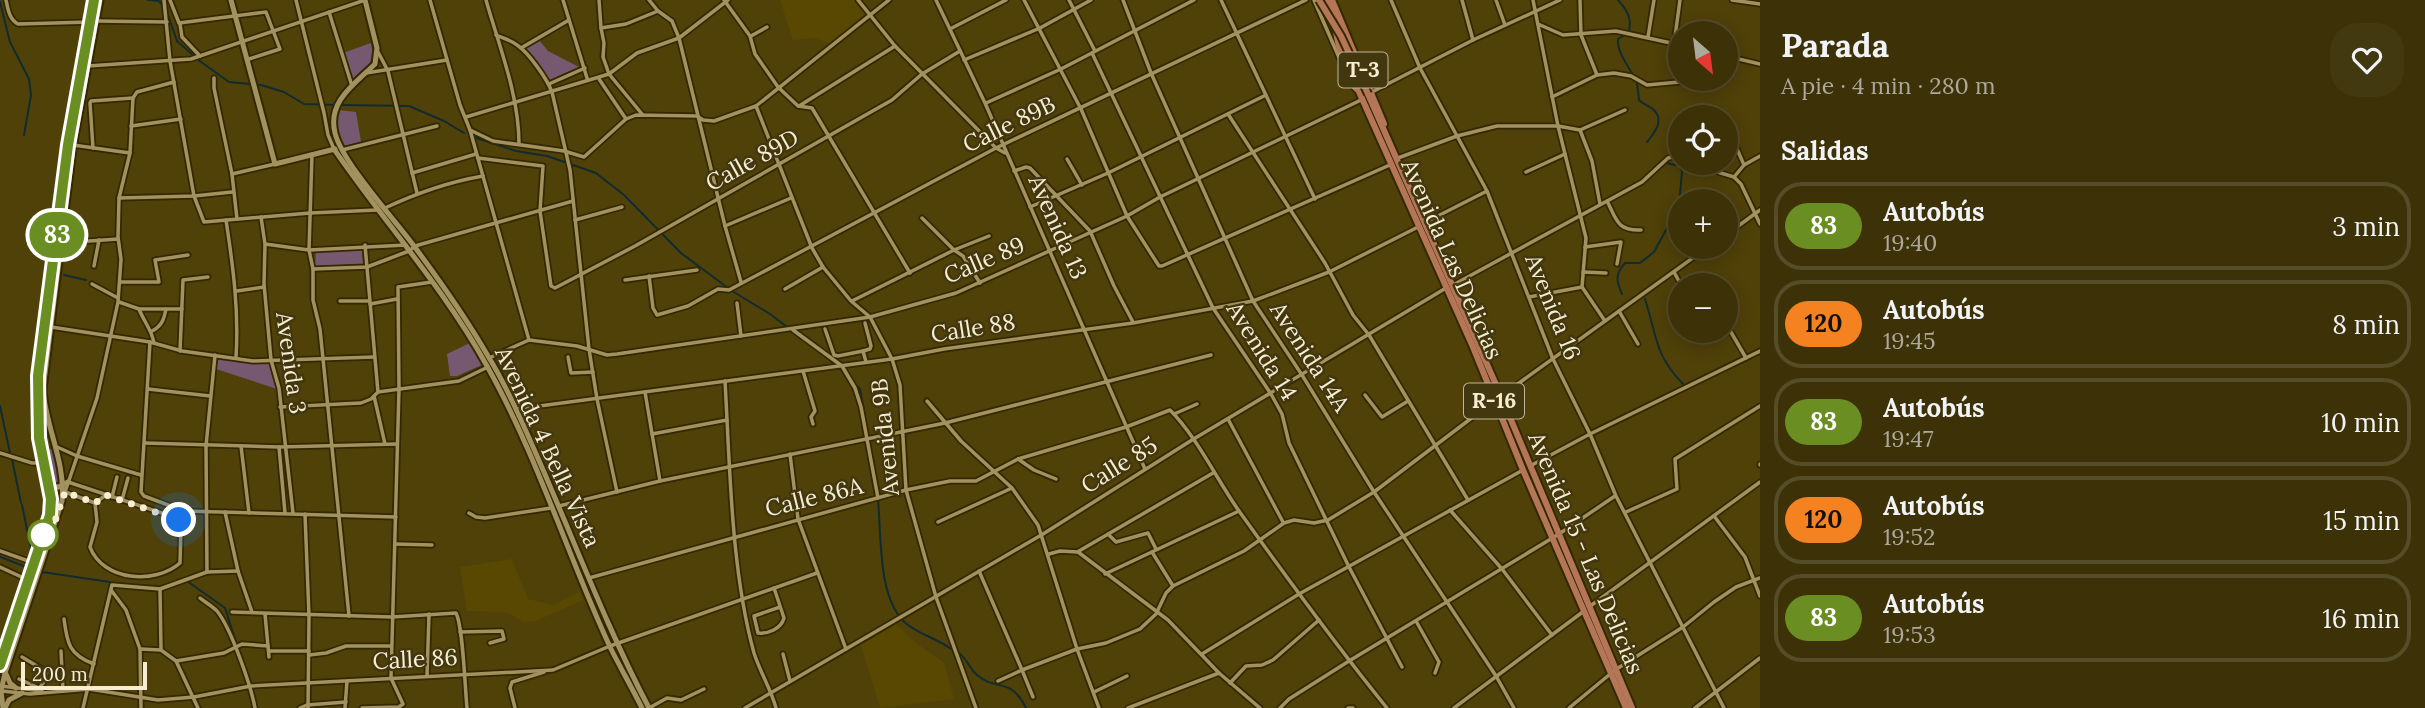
<!DOCTYPE html>
<html lang="es">
<meta charset="utf-8">
<style>
:root{--surface:#3c3107;--page:#433911;--text:#f1f3f6;--muted:#aca99b;--line:#554c28}
body{margin:0;font-family:Lora,serif;background:var(--page);color:var(--text);height:100vh;display:flex;flex-direction:column;font-size:26px;white-space:nowrap}
*{box-sizing:border-box;margin:0}
p{font-size:23px;color:var(--muted)}
.icon{flex:none;width:38px;height:38px;fill:none;stroke:currentColor;stroke-width:2;stroke-linecap:round;stroke-linejoin:round}
.map{position:relative;flex:1;overflow:hidden}
.details{display:flex;flex-direction:column;background:var(--surface);width:665px}
.details>*{flex:none}
.badge{padding:0 14px;border-radius:23px;font-size:24px;line-height:46px}
.needle{width:46px;rotate:152deg}
.tools{position:absolute;left:1668px;top:21px;display:grid;gap:14px}
.tools a{display:grid;place-items:center;width:70px;height:70px;border-radius:50%;background:var(--surface);box-shadow:0 4px 18px #0003,0 0 0 2px var(--line);font-size:35px}
.scale{position:absolute;left:21px;bottom:18px;width:126px;box-sizing:border-box;padding-left:7px;border:4px solid #f6edd3;border-top:0;font-size:19px;line-height:24px;white-space:nowrap;color:#f6edd3;-webkit-text-stroke:5px #42370f;paint-order:stroke}
.you{position:absolute;width:35px;height:35px;margin:-18px;border:5px solid #fff;border-radius:50%;background:#1a73e8;box-shadow:0 0 0 10px #1a73e833}
.map>.badge{position:absolute;translate:-50% -50%;box-shadow:0 0 0 4px #fff}
h2{padding:0 21px;font-size:26px;line-height:63px}
.round{display:grid;place-items:center;flex:none;width:74px;height:74px;border-radius:28px;background:var(--page)}
.overview{display:flex;align-items:center;justify-content:space-between;height:119px;padding:0 21px}
h1{font-size:33px;font-weight:800;line-height:52px}
ul{padding:0;list-style:none}
li{display:flex;align-items:center;gap:21px;height:88px;margin:0 14px 10px;padding:0 7px;border:4px solid var(--line);border-radius:28px}
li div{flex:1}
li b{display:block;font-size:26px}
li em{font-style:normal}
li .badge{min-width:77px;font-weight:700;text-align:center}
main{display:flex;flex:1;min-height:0}
.map>svg:first-child{display:block}
.built{fill:#594802}
.green{fill:#765871}
.lines{fill:none;stroke-linecap:round;stroke-linejoin:round}
.stream{stroke:#102c31;stroke-width:2}
.street-casing{stroke:#332800;stroke-width:7}
.secondary-casing{stroke:#332800;stroke-width:9}
.primary-casing{stroke:#332800;stroke-width:10}
.street{stroke:#a3925f;stroke-width:3.5}
.secondary{stroke:#a3925f;stroke-width:5}
.primary{stroke:#b57657;stroke-width:6}
.primary-bridge-casing{stroke:#332800;stroke-width:10;stroke-linecap:butt}
.primary-bridge{stroke:#b57657;stroke-width:6}
.line-casing{stroke:#fff;stroke-width:16}
.line{stroke:#6b8e23;stroke-width:10}
.walk{stroke:#f6edd3;stroke-width:7;stroke-dasharray:0 12.6}
.stop-dot{fill:#fff;stroke:#6b8e23;stroke-width:3.5}
.labels{text-anchor:middle;stroke-width:5;stroke-linejoin:round;paint-order:stroke}
.shield{fill:#42370f;stroke:#c0b698;stroke-width:2}
.shield-label{font-size:21px;font-weight:bold;fill:#f6edd3}
.street-label{font-size:23px;fill:#f6edd3;stroke:#42370f}
</style>
<main>
<div class="map">
<svg width="1760" height="708" viewBox="0 0 1760 708">
<rect width="100%" height="100%" fill="#504109"/>
<g class="built">
<polygon points="780,0 856,0 866,13 830,44 816,38 793,40"/>
<polygon points="512,559 528,599 553,605 579,592 583,600 536,621 523,622 511,614 501,612 467,611 460,567"/>
<polygon points="896,624 912,640 944,663 954,699 880,708 861,645"/>
</g>
<g class="green">
<polygon points="539,40 548,51 579,67 550,80 523,48"/>
<path d="M371 43C375 61 367 69 355 79L351 78 343 53Z"/>
<polygon points="338,110 356,112 361,142 343,146 338,129"/>
<polygon points="362,249 363,264 315,266 316,252"/>
<polygon points="472,342 484,364 457,376 450,376 447,354"/>
<polygon points="219,358 270,361 277,389 216,369"/>
<polygon points="49,449 54,450 60,482 55,484 51,482 44,453"/>
</g>
<g class="lines">
<g class="stream">
<polyline points="148,0 159,1 164,8"/>
<path d="M1618 0C1626 9 1632 17 1629 30"/>
<polyline points="0,2 10,42 29,79 31,95 24,135"/>
<polyline points="167,12 177,41 193,55"/>
<path d="M1623 36 1618 39C1617 52 1627 64 1633 75"/>
<polyline points="197,59 229,82 261,85 284,92 304,104 335,105"/>
<path d="M1637 83 1639 100C1643 104 1649 106 1654 110 1665 121 1654 133 1647 142"/>
<polyline points="341,105 409,106 444,121 464,133"/>
<polyline points="476,138 516,151 547,156 596,173 624,195 681,253 728,288"/>
<polyline points="64,275 86,280"/>
<polyline points="732,291 770,314 811,345"/>
<path d="M1622 294C1616 281 1615 274 1625 263H1640L1654 252 1679 206 1682 171 1679 166 1667 163"/>
<path d="M1645 299C1657 336 1654 354 1683 384"/>
<polyline points="824,355 846,374"/>
<polyline points="852,381 860,389 865,417"/>
<polyline points="0,406 10,453"/>
<polyline points="12,459 21,503"/>
<path d="M875 474C884 515 872 598 908 625 921 635 938 639 951 649"/>
<polyline points="22,505 31,549"/>
<polyline points="0,557 29,568"/>
<polyline points="42,572 110,582"/>
<polyline points="187,581 225,608 236,642"/>
<path d="M959 653C967 659 969 668 977 675 997 692 1010 676 1026 708"/>
</g>
<g class="street-casing">
<g id="street">
<path d="M6 0C8 9 9 19 18 24L90 22"/>
<polyline points="164,0 170,61 194,196 204,222 310,213 377,210"/>
<polyline points="170,0 179,23 266,12 280,49 249,59"/>
<polyline points="296,0 324,113 328,135 334,149"/>
<polyline points="430,0 460,105 470,130 529,340"/>
<path d="M486 0C499 46 519 95 519 144"/>
<polyline points="563,0 587,78"/>
<polyline points="599,0 601,28 604,43 603,57 609,74 642,114"/>
<polyline points="649,0 658,11 672,21 679,38 725,226 741,282"/>
<polyline points="724,0 750,36 755,54 778,87 798,106 812,108 910,273"/>
<polyline points="858,0 895,46 996,148 1005,153"/>
<polyline points="936,0 985,103 1145,469"/>
<polyline points="1024,0 1081,109 1127,216 1159,266 1162,266 1392,164"/>
<polyline points="1069,0 1095,51"/>
<polyline points="1123,0 1151,73 1253,301 1302,375 1374,492 1496,676 1514,708"/>
<polyline points="1221,0 1315,199"/>
<polyline points="1314,0 1351,85 1356,90"/>
<polyline points="1391,0 1420,68 1487,191 1553,359 1590,434 1616,496 1724,708"/>
<polyline points="1462,0 1473,40"/>
<polyline points="1496,0 1505,25"/>
<polyline points="1533,0 1558,126 1586,238 1582,287 1605,321"/>
<polyline points="1580,0 1581,35 1597,75"/>
<polyline points="1732,0 1760,4"/>
<polyline points="329,12 352,86"/>
<polyline points="96,21 167,22"/>
<polyline points="180,24 182,37 200,56"/>
<polyline points="1538,24 1563,35 1616,31 1680,45"/>
<polyline points="601,28 626,24 658,11"/>
<polyline points="950,29 1006,0"/>
<path d="M496 35C503 38 511 40 517 45 529 53 547 79 552 92L570 170 589 349 597 399 617 492"/>
<polyline points="751,36 767,27"/>
<polyline points="1648,37 1654,0"/>
<polyline points="1674,44 1680,0"/>
<polyline points="521,48 569,20"/>
<polyline points="377,50 388,71 417,193"/>
<polyline points="1092,53 1213,308 1271,394 1282,414 1289,443 1349,567 1402,667"/>
<polyline points="1726,56 1760,64"/>
<polyline points="964,60 1040,28 1091,0"/>
<polyline points="88,66 191,59 365,0"/>
<polyline points="366,73 447,60"/>
<polyline points="214,78 214,88 232,174 237,219"/>
<polyline points="599,79 626,119"/>
<polyline points="549,84 585,68"/>
<polyline points="1372,92 1473,40 1560,0"/>
<polyline points="1552,97 1597,75 1614,73 1631,76 1647,85 1712,79"/>
<polyline points="986,103 1061,69 1194,0"/>
<polyline points="756,106 812,248 823,267 851,301 870,317 892,359 900,385 906,490 936,597 976,708"/>
<polyline points="799,106 895,46"/>
<polyline points="1228,114 1325,263 1353,315 1369,335 1468,500"/>
<polyline points="466,117 609,74 637,53 679,38 728,0"/>
<polyline points="1729,123 1734,142 1744,165"/>
<polyline points="131,126 181,119"/>
<polyline points="470,130 493,141 564,151 584,157 626,119 636,115 697,116 703,120 714,121 756,106 889,0"/>
<polyline points="1580,130 1625,110"/>
<polyline points="73,145 130,153"/>
<polyline points="93,148 90,103 91,101 133,98"/>
<polyline points="342,150 437,126"/>
<polyline points="312,154 309,250 313,269 313,300 320,329 349,616"/>
<polyline points="478,158 543,166 540,211 551,286 555,288 635,246 892,100 922,74 960,51"/>
<polyline points="1398,158 1457,136 1497,126 1558,126 1580,130 1592,161 1600,204"/>
<polyline points="1067,159 1082,185"/>
<polyline points="1688,163 1734,177 1741,184 1760,224"/>
<polyline points="1014,171 1026,167 1030,168 1090,231 1114,286 1133,322"/>
<polyline points="1526,172 1565,154"/>
<polyline points="412,173 476,154"/>
<polyline points="232,174 275,164"/>
<polyline points="1734,177 1744,165 1760,156"/>
<polyline points="119,198 194,196 232,192"/>
<path d="M1607 201C1617 220 1617 231 1641 230"/>
<polyline points="1030,207 1108,173 1266,95"/>
<path d="M385 208C417 193 448 182 483 176"/>
<polyline points="261,217 265,244 264,284 271,360 279,388 293,513"/>
<polyline points="922,218 954,250 963,256 980,283"/>
<path d="M226 220C233 266 239 310 236 357"/>
<polyline points="575,220 622,207"/>
<polyline points="1426,222 1487,191"/>
<polyline points="725,226 791,198"/>
<polyline points="1726,235 1760,210"/>
<polyline points="61,243 118,239"/>
<polyline points="265,244 309,250 406,245"/>
<polyline points="365,245 378,392"/>
<polyline points="1585,247 1621,242 1617,264"/>
<polyline points="94,266 99,240"/>
<polyline points="313,269 367,267 409,251 415,246 573,201"/>
<polyline points="1583,272 1606,273"/>
<polyline points="1674,272 1681,285"/>
<polyline points="649,276 653,308 657,315 688,306 718,289 729,290 996,148 1306,0"/>
<polyline points="625,280 697,270"/>
<polyline points="120,282 159,282 155,260 188,255"/>
<polyline points="92,284 118,298"/>
<polyline points="1453,285 1642,182 1668,158 1676,156 1680,158"/>
<polyline points="785,289 823,267"/>
<polyline points="237,291 264,287"/>
<polyline points="1529,297 1582,287"/>
<polyline points="340,301 369,301"/>
<polyline points="852,301 954,250 989,236"/>
<polyline points="119,302 139,309 182,309"/>
<polyline points="737,303 741,336"/>
<polyline points="370,304 397,299"/>
<path d="M139 309C144 322 152 330 154 343"/>
<polyline points="1619,311 1638,344"/>
<polyline points="1726,326 1728,327 1746,358"/>
<polyline points="51,327 150,342 182,351 253,361 374,357"/>
<polyline points="825,329 834,355 838,356 863,351 866,362"/>
<polyline points="793,330 842,366 855,388 861,407 878,498"/>
<path d="M152 331C162 326 164 319 166 309"/>
<polyline points="150,342 141,492 144,496 184,511 396,517"/>
<polyline points="180,351 183,280 208,277"/>
<polyline points="863,351 870,349 871,346 865,323"/>
<polyline points="568,357 571,373 593,372"/>
<polyline points="489,358 529,340 577,346 607,355 617,354 870,317 956,293 1127,216 1160,197 1363,99"/>
<polyline points="803,371 815,411 811,417 813,424"/>
<path d="M725 381C730 468 731 570 754 653 760 672 771 689 776 708"/>
<polyline points="148,389 210,396"/>
<polyline points="645,392 660,481"/>
<polyline points="1365,395 1382,417 1408,401"/>
<polyline points="374,396 385,444"/>
<polyline points="927,401 961,441 1012,488 1038,525 1077,649 1099,708"/>
<polyline points="280,407 361,403 371,399 378,392 459,381 488,367"/>
<polyline points="517,409 892,359 944,349 1133,323 1253,301 1329,272 1418,227"/>
<polyline points="1174,414 1197,404"/>
<polyline points="1228,419 1283,522"/>
<polyline points="652,434 727,420"/>
<polyline points="145,443 279,447 397,444"/>
<polyline points="55,446 77,456 141,475"/>
<polyline points="241,446 249,513"/>
<polyline points="279,447 285,513"/>
<polyline points="0,453 32,463 44,463"/>
<polyline points="790,454 798,519 846,649"/>
<polyline points="1018,459 1034,470 1056,479"/>
<polyline points="1760,464 1760,465"/>
<polyline points="1530,466 1590,434 1760,351"/>
<path d="M65 492 95 503 97 522 90 547C103 581 155 585 180 563L181 525 177 518 68 482"/>
<polyline points="64,495 97,398 118,302 121,259 118,237 119,198 130,153 133,98 137,92 174,82"/>
<polyline points="112,497 117,477"/>
<polyline points="122,500 128,478"/>
<polyline points="95,503 106,495"/>
<polyline points="559,506 660,481 945,423 1211,355"/>
<polyline points="1450,510 1502,569 1552,635"/>
<polyline points="225,512 238,571 252,612"/>
<polyline points="1626,512 1677,489 1675,459 1760,406"/>
<polyline points="469,513 476,517 485,518 551,508"/>
<polyline points="305,514 309,616 308,708"/>
<polyline points="1714,516 1745,557 1760,596"/>
<polyline points="938,522 1012,488"/>
<polyline points="1108,534 1116,542 1148,533 1156,549"/>
<polyline points="395,544 432,545"/>
<polyline points="0,551 34,563"/>
<polyline points="1079,551 1213,473"/>
<polyline points="1152,552 1173,586"/>
<polyline points="1049,554 1060,551 1078,552 1168,620 1219,673 1260,708"/>
<polyline points="0,567 28,580"/>
<polyline points="979,571 1022,670 1077,649 1106,643 1140,629 1156,614 1166,593 1173,586 1244,551 1284,523 1294,520 1314,523 1328,520 1374,492 1494,401 1708,247"/>
<polyline points="207,572 206,446 215,355"/>
<polyline points="1105,574 1239,511"/>
<path d="M589 578 906 490 950 481H976L1018 459 1126 427 1170 410C1197 437 1217 480 1239 511 1287 578 1335 644 1387 708"/>
<path d="M774 588 784 618C781 629 768 634 758 633L754 616 780 607"/>
<polyline points="160,589 161,650 176,661 198,708"/>
<polyline points="111,590 126,610 140,649 141,708"/>
<path d="M200 598C205 602 212 606 217 611 231 628 251 686 255 708"/>
<polyline points="1589,607 1760,482"/>
<path d="M232 612 392 617 456 613C463 626 465 688 467 708"/>
<polyline points="265,614 269,657"/>
<path d="M64 619C67 643 69 655 94 664"/>
<polyline points="1416,621 1439,662 1435,673"/>
<polyline points="460,632 502,631 504,639 490,643"/>
<polyline points="140,649 161,650"/>
<polyline points="61,651 63,691"/>
<polyline points="269,651 309,651"/>
<polyline points="783,654 790,681"/>
<polyline points="1202,654 1299,594 1523,470"/>
<polyline points="309,655 326,653 346,646 391,646"/>
<polyline points="22,657 47,672 44,682 39,688 41,691"/>
<polyline points="176,661 224,653 242,644 268,646"/>
<polyline points="427,676 429,614"/>
<polyline points="19,679 39,688"/>
<polyline points="998,681 1022,670 1033,697"/>
<polyline points="1230,683 1246,666 1262,665 1273,660 1319,620"/>
<polyline points="1,686 42,691"/>
<polyline points="2,691 30,694 89,689 158,700 194,697 251,686 553,670 610,646 817,573"/>
<polyline points="1094,692 1127,676"/>
<polyline points="83,708 112,585 160,589 207,572 238,571"/>
<polyline points="300,708 307,705 346,702"/>
<polyline points="345,708 347,681"/>
<polyline points="362,708 399,707 403,704 391,678 399,389 398,287 432,282"/>
<polyline points="515,708 510,688 512,682 544,672"/>
<polyline points="649,708 667,698 681,700 704,689"/>
<polyline points="745,708 1043,534 1192,440 1446,288"/>
<polyline points="1128,708 1219,673"/>
<polyline points="1280,708 1289,699 1349,661 1559,534 1615,496"/>
<polyline points="1348,708 1353,708"/>
<polyline points="1454,708 1584,611"/>
<polyline points="1569,708 1615,670 1683,627 1714,602 1736,587 1760,578"/>
<polyline points="1695,708 1760,658"/>
</g>
</g>
<g class="secondary-casing">
<g id="secondary">
<polyline points="231,0 275,164 335,149"/>
<path d="M365 0 377 48 375 64C355 84 327 101 335 133 342 162 394 219 414 246 440 281 466 318 488 356 507 387 522 422 537 456 574 540 606 626 649 708"/>
<path d="M334 149C384 222 444 288 487 366 537 455 567 554 610 647 620 667 632 688 642 708"/>
<polyline points="48,486 59,487 68,482"/>
<polyline points="0,665 50,515 51,499 39,438 38,376 68,145 94,0"/>
<polyline points="6,674 10,683 16,688"/>
<path d="M3 708 1 691 5 673 62 501C66 463 46 428 43 390L73 148 100 0"/>
<polyline points="5,708 9,700 22,693"/>
</g>
</g>
<g class="primary-casing">
<g id="primary">
<polyline points="1326,0 1332,12 1339,47 1473,347 1523,470 1626,708"/>
<polyline points="1332,0 1384,124"/>
<polyline points="1368,94 1501,396 1632,708"/>
</g>
</g>
<use href="#street" class="street"/>
<use href="#secondary" class="secondary"/>
<use href="#primary" class="primary"/>
<g class="primary-bridge-casing">
<polyline id="primary-bridge" points="1319,0 1341,36 1368,94"/>
</g>
<use href="#primary-bridge" class="primary-bridge"/>
</g>
<g class="lines">
<g class="line-casing">
<polyline id="line" points="0,665 50,515 51,499 39,438 38,376 68,145 94,0"/>
</g>
<use href="#line" class="line"/>
<polyline class="walk" points="43,535 50,536 65,492 95,503 106,495 179,520"/>
</g>
<circle class="stop-dot" cx="43" cy="535" r="14"/>
<g class="labels">
<g class="shield">
<rect x="1338.5" y="52.5" width="49" height="35" rx="5"/>
<rect x="1464" y="383.5" width="60" height="35" rx="5"/>
</g>
<g class="shield-label">
<text x="1363" y="77">T-3</text>
<text x="1494" y="408">R-16</text>
</g>
<g class="street-label">
<text transform="translate(1009 124) rotate(-26)" y="8">Calle 89B</text>
<text transform="translate(752 160) rotate(-29)" y="8">Calle 89D</text>
<text transform="translate(1058 227) rotate(66)" y="8">Avenida 13</text>
<text transform="translate(1452 259) rotate(66)" y="8">Avenida Las Delicias</text>
<text transform="translate(984 260) rotate(-23)" y="8">Calle 89</text>
<text transform="translate(1553 307) rotate(68)" y="8">Avenida 16</text>
<text transform="translate(973 328) rotate(-9)" y="8">Calle 88</text>
<text transform="translate(1262 351) rotate(58)" y="8">Avenida 14</text>
<text transform="translate(1310 357) rotate(57)" y="8">Avenida 14A</text>
<text transform="translate(291 363) rotate(82)" y="8">Avenida 3</text>
<text transform="translate(885 437) rotate(-96)" y="8">Avenida 9B</text>
<text transform="translate(548 447) rotate(65)" y="8">Avenida 4 Bella Vista</text>
<text transform="translate(1119 465) rotate(-32)" y="8">Calle 85</text>
<text transform="translate(814 497) rotate(-14)" y="8">Calle 86A</text>
<text transform="translate(1586 553) rotate(67)" y="8">Avenida 15 - Las Delicias</text>
<text transform="translate(415 659) rotate(-3)" y="8">Calle 86</text>
</g>
</g>
</svg>
<div class="tools">
<a><svg class="needle" viewBox="-14 -14 28 28"><path d="M0-13l5 13h-10z" fill="#e53935"/><path d="M0 13l5-13h-10z" fill="#aca99b"/></svg></a>
<a><svg class="icon" aria-label="locate" viewBox="0 0 24 24"><circle cx="12" cy="12" r="6"/><path d="M12 2v4M12 18v4M2 12h4M18 12h4"/></svg></a>
<a>+</a>
<a>−</a>
</div>
<div class="scale">200 m</div>
<div class="you" style="left:179px;top:520px"></div>
<b class="badge" style="left:57px;top:235px;background:#6b8e23;color:#fff">83</b>
</div>
<section class="details">
<div class="overview"><div><h1>Parada</h1><p>A pie · 4 min · 280 m</p></div><a class="round"><svg class="icon" aria-label="heart" viewBox="0 0 24 24"><path d="M12 20l-8-8c-3-5 5-10 8-4 3-6 11-1 8 4z"/></svg></a></div>
<h2>Salidas</h2>
<ul>
<li><span class="badge" style="background:#6b8e23;color:#fff">83</span><div><b>Autobús</b><p>19:40</p></div><em>3 min</em></li>
<li><span class="badge" style="background:#f58220;color:#111">120</span><div><b>Autobús</b><p>19:45</p></div><em>8 min</em></li>
<li><span class="badge" style="background:#6b8e23;color:#fff">83</span><div><b>Autobús</b><p>19:47</p></div><em>10 min</em></li>
<li><span class="badge" style="background:#f58220;color:#111">120</span><div><b>Autobús</b><p>19:52</p></div><em>15 min</em></li>
<li><span class="badge" style="background:#6b8e23;color:#fff">83</span><div><b>Autobús</b><p>19:53</p></div><em>16 min</em></li>
</ul>
</section>
</main>
